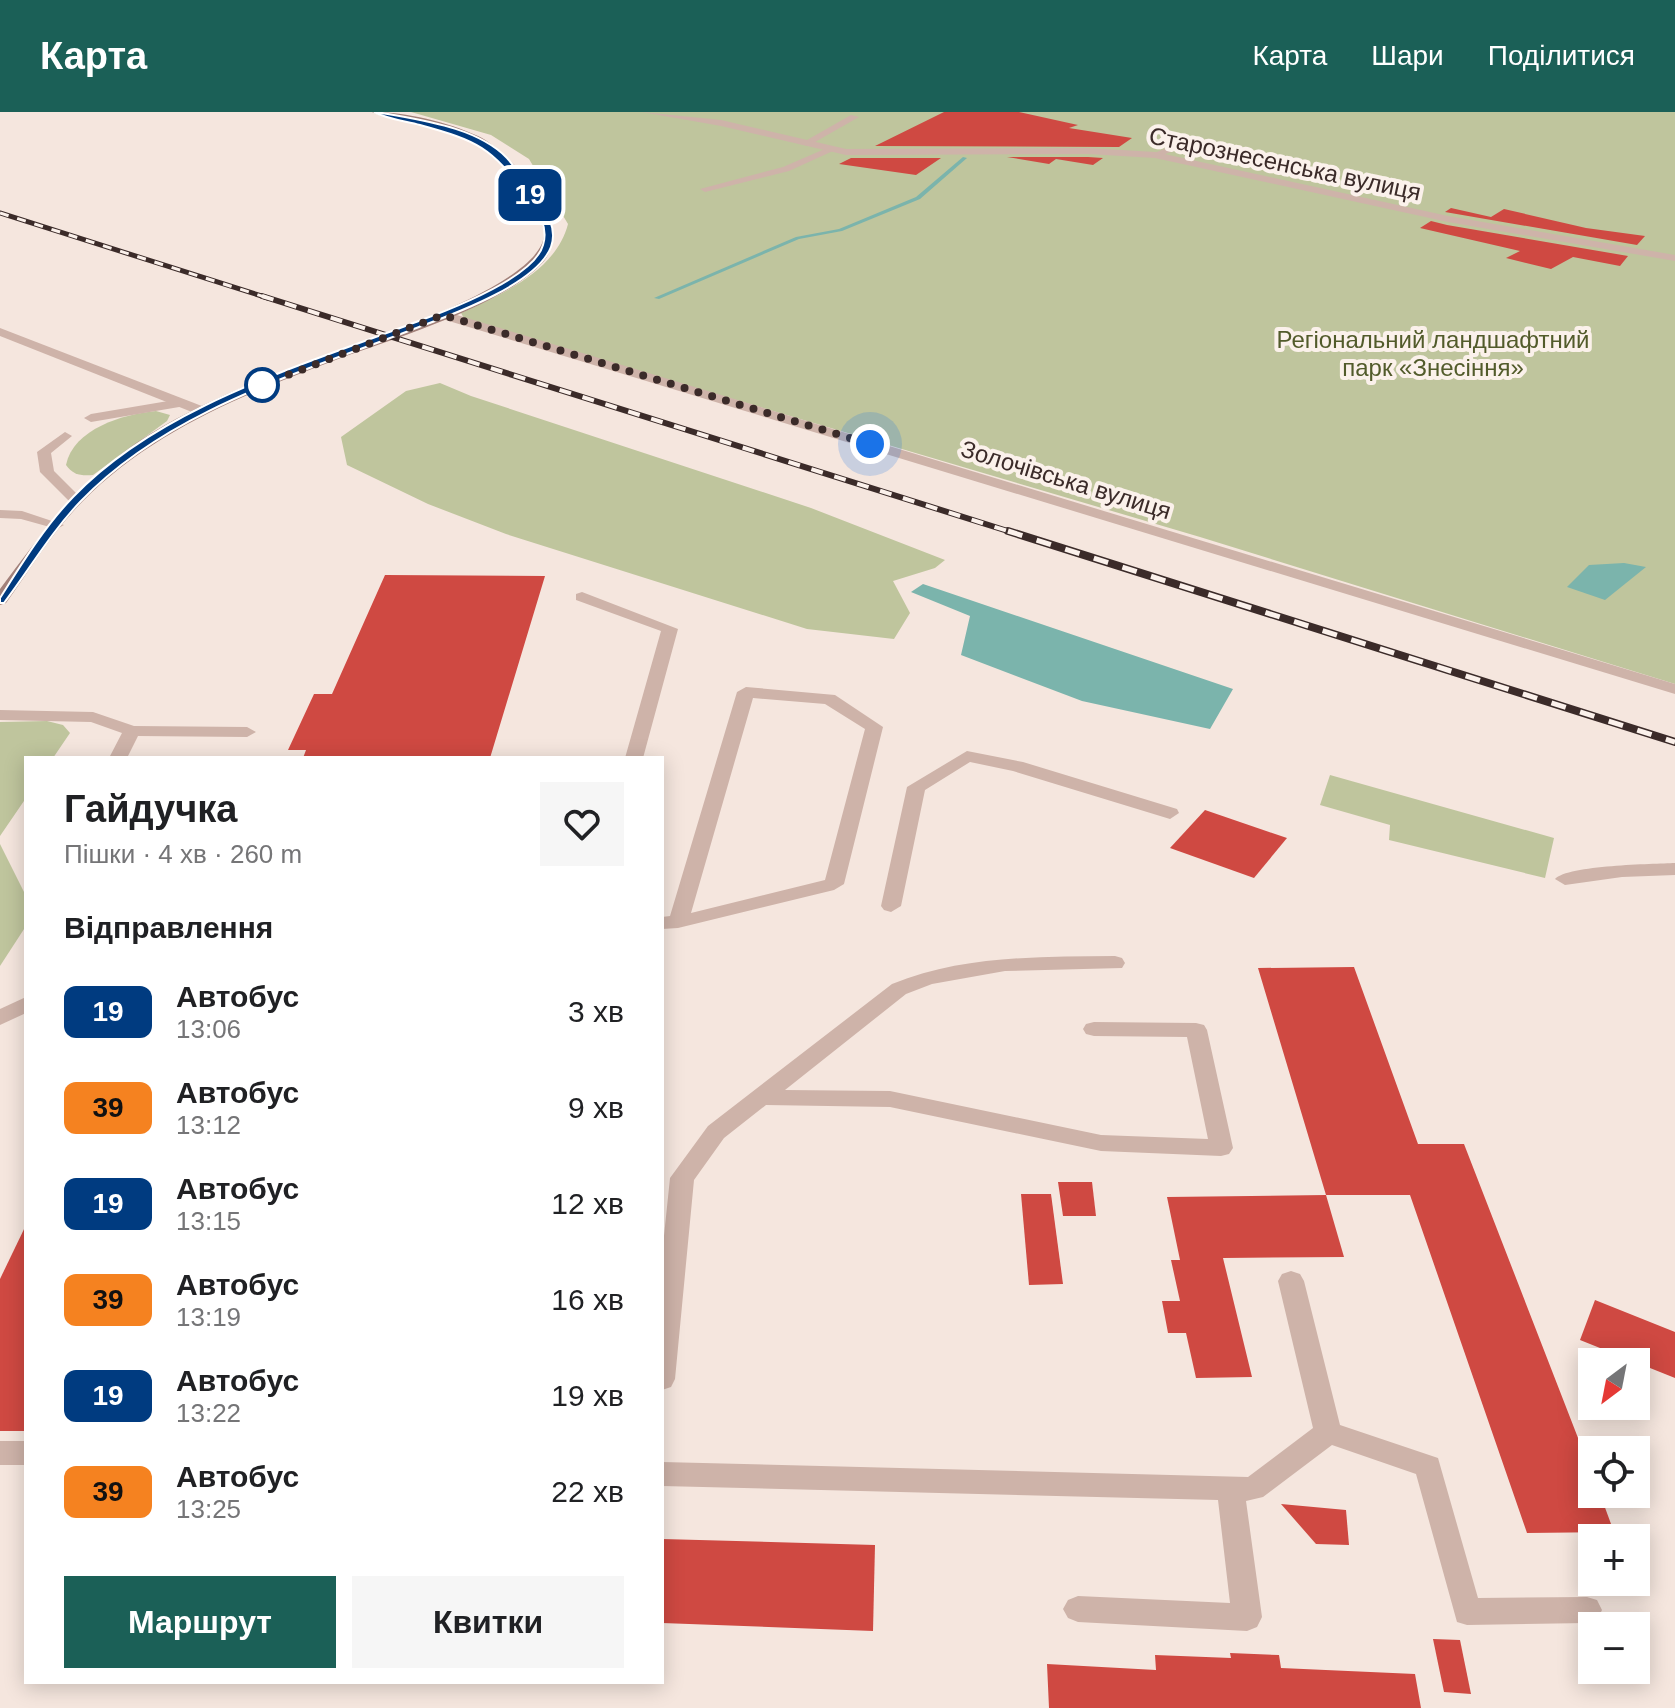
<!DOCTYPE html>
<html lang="uk">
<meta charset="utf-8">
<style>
:root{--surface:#fff;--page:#f6f6f6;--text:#202124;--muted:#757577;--accent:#1b6057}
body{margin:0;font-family:Helvetica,sans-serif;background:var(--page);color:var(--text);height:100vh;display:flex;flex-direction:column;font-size:30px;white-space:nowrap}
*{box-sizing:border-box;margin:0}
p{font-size:26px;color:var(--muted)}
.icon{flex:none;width:44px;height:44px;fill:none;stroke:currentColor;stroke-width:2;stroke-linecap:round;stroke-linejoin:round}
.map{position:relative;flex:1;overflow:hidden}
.side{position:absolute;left:24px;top:644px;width:640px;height:928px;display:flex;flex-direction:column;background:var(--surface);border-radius:0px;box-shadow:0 4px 20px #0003}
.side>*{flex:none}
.badge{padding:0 16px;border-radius:12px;font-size:28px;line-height:52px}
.needle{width:52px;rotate:212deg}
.buttons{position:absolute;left:1578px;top:1236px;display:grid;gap:16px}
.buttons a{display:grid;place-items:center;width:72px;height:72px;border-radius:0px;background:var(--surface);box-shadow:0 4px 20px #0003;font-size:40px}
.you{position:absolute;width:40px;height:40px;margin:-20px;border:6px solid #fff;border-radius:50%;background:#1a73e8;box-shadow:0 0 0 12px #1a73e833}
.map>.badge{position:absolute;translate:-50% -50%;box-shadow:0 0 0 4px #fff}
h2{padding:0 40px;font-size:30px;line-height:72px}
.round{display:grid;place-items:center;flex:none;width:84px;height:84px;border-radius:0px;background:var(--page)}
.summary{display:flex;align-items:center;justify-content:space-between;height:136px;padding:0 40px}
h1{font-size:38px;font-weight:700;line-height:60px}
.action{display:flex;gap:16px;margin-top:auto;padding:16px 40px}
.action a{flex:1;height:92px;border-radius:0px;background:var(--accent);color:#fff;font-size:32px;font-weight:700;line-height:92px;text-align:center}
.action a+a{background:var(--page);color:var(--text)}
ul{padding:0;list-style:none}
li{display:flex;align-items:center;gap:24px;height:96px;padding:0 40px}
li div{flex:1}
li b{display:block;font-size:30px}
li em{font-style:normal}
li .badge{min-width:88px;font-weight:700;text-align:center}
header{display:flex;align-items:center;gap:48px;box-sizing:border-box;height:112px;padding:0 40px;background:var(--accent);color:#fff}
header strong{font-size:38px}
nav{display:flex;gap:44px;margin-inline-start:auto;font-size:28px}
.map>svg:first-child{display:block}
.green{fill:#bfc59d}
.water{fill:#7bb4ac}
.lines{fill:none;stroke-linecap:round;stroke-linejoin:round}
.stream{fill:#7bb4ac;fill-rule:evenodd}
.building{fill:#cf4942}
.lane{fill:#ceb3a9;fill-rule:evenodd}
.street{fill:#ceb3a9;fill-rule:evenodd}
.secondary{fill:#a2817a;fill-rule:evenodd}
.rail-far2-casing{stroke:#3b2b29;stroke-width:5}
.rail-far1-casing{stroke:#3b2b29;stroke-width:6}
.rail-casing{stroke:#3b2b29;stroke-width:8}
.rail-far2{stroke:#fbf1eb;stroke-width:3;stroke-dasharray:9;stroke-linecap:butt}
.rail-far1{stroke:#fbf1eb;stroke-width:4;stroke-dasharray:12;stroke-linecap:butt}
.rail{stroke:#fbf1eb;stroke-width:5;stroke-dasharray:15;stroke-linecap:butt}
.line{fill:#003b80;stroke:#fff;stroke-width:2}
.walk{stroke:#3b2b29;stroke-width:8;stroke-dasharray:0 14.4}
.stop-dot{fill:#fff;stroke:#003b80;stroke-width:4}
.labels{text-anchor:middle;stroke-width:8;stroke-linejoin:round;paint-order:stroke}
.far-street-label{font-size:24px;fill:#3b2b29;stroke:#fbf1eb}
.far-park-label{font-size:24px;fill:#525b2b;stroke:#fbf1eb}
</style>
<header>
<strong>Карта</strong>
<nav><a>Карта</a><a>Шари</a><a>Поділитися</a></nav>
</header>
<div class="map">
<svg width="1675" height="1596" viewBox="0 0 1675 1596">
<rect width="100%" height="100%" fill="#f5e6de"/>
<g class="green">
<path d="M411 0H1675V572L1200 425 465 208 461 201C502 182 556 159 568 112L529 47 491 23Z"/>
<polygon points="440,271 471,284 811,396 945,448 935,456 893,469 910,501 894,527 807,517 506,422 428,392 347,353 341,325 406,279"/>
<path d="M156 299 170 303 167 309 93 363C81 364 73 363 66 353 73 317 123 302 156 299Z"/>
<polygon points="47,609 63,613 70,621 53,646 26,646 26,686 0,724 0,610"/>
<polygon points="1330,663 1554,726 1545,766 1389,728 1390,713 1320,693"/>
<polygon points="0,732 26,784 26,814 0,854"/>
</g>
<g class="water">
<polygon points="1624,451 1646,455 1605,488 1567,475 1589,453"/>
<polygon points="923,472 1233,577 1210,617 1082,589 961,543 970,504 911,480"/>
</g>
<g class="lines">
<polygon class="stream" points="963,45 967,46 920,87 842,119 799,127 659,187 654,186 796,125 839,117 916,85"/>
</g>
<g class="building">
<polygon points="944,0 1019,0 1078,13 1069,16 1132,26 1119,35 875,34"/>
<polygon points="1007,45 1088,45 1103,46 1093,53 1056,47 1049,52"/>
<polygon points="851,46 941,46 916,63 839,52"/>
<polygon points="1451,96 1491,105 1504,97 1586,116 1645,124 1637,133 1445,100"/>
<polygon points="1431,109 1447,113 1628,144 1620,154 1573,145 1551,157 1506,146 1520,139 1420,116"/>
<polygon points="385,463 545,464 490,646 303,646 306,638 288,638 314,582 332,582"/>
<polygon points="1205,698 1287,726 1254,766 1170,736"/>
<polygon points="1354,855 1418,1032 1464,1032 1592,1362 1592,1382 1600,1382 1614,1420 1527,1421 1410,1083 1326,1083 1258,856"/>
<polygon points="1058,1070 1092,1070 1096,1104 1063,1104"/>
<polygon points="1021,1082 1051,1082 1063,1172 1029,1173"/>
<polygon points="1326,1083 1344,1145 1223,1146 1252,1265 1196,1266 1186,1221 1168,1221 1162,1189 1180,1189 1171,1148 1180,1148 1167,1085"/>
<polygon points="26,1113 26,1319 0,1319 0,1167"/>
<polygon points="1595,1188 1675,1220 1675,1266 1580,1228"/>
<polygon points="1281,1392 1346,1398 1349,1433 1316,1432"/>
<polygon points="662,1427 875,1433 873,1519 662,1511"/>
<polygon points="1433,1527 1460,1528 1471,1582 1444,1580"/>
<polygon points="1230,1541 1279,1543 1281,1556 1415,1562 1421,1596 1049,1596 1047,1552 1156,1558 1155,1543 1231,1546"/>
</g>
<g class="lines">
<g class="lane">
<polygon points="851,3 859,5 808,34 800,32"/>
<polygon points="1185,28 1188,33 1158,45 1150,43"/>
<polygon points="827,36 835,38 789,59 705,80 700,77 783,55"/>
<polygon points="180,287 185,288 185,294 91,310 84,306 91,302"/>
<polygon points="65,320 72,324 51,341 54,359 83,388 76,392 71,391 40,360 37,340"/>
<polygon points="0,398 22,399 64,413 57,417 21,407 0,406"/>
<polygon points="582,480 678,517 643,646 625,646 661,519 576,488 576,482"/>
<path d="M746 575 835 583 883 615 844 772 834 778 678 816 662 817V805L670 804 737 580ZM753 586 825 592 865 617 825 768 691 801Z"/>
<polygon points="0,598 93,600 134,614 247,615 256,620 247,625 138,624 127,646 109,646 122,621 91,610 0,608"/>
<polygon points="967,639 1023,650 1177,697 1179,701 1170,707 1013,659 970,650 925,678 901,794 891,800 884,798 881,794 907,675"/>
<path d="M1115 844 1122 846 1125 851 1122 856 1005 859 932 872 906 882 785 978 890 979 1101 1023 1208 1027 1187 925 1094 924 1086 922 1083 917 1086 912 1094 910 1196 911 1204 913 1207 918 1233 1036 1229 1042 1221 1044 1101 1039 890 995 766 993 724 1026 694 1068 675 1267 671 1275 662 1278V1143L670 1066 708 1014 892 872C964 843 1038 845 1115 844Z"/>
<polygon points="26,885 26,901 0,913 0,897"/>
<polygon points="1291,1159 1300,1162 1304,1169 1340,1313 1438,1346 1478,1486 1587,1485 1597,1488 1602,1498 1597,1508 1587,1511 1467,1513 1457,1510 1416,1362 1332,1333 1263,1385 1246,1389 1262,1505 1257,1515 1247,1519 1078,1510 1068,1506 1063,1497 1068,1488 1078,1484 1230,1491 1218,1388 662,1374 662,1350 1248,1365 1313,1316 1278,1169 1282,1162"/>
<rect x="0" y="1329" width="26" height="24"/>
</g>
<g class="street">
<polygon points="642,0 721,8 846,37 1088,36 1155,40 1448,104 1675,143 1675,149 1448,110 1155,46 1088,42 846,43 721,14"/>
<polygon points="439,200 447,200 1675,572 1675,582 439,206"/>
<polygon points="0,216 207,296 209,299 197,302 0,224"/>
<path d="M1675 751V763L1622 765 1565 773 1555 767C1568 753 1653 752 1675 751Z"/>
</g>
<path class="secondary" d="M372 0C407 0 447 10 478 24 511 40 575 112 544 149 504 195 391 227 333 249 242 283 151 320 82 390 52 420 30 458 6 491L0 493V477C44 418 85 362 150 322 191 297 236 277 281 260 327 242 549 176 544 120 542 104 530 91 521 78 491 34 464 22 413 11 400 8 384 6 372 0Z"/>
<g class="rail-far2-casing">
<polyline id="rail-far2" points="0,101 268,186"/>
</g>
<g class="rail-far1-casing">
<polyline id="rail-far1" points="262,184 1014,421"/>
</g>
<g class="rail-casing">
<polyline id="rail" points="1008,419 1675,630"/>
</g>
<use href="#rail-far2" class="rail-far2"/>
<use href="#rail-far1" class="rail-far1"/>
<use href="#rail" class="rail"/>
</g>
<path class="line" d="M374 0H377C418 8 476 14 507 46 518 58 526 73 536 85 546 99 558 116 551 135 537 172 454 202 419 215 304 260 169 297 81 389 52 419 29 458 4 491H0V486C21 453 44 415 73 385 160 294 301 254 416 210 446 199 534 166 543 133 549 114 537 98 527 84 491 35 478 29 420 13 405 9 387 7 374 0Z"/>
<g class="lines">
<polyline class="walk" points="262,273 443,203 870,332"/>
</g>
<circle class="stop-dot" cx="262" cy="273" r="16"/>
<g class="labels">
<g class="far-street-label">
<text transform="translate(1285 52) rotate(12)" y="8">Старознесенська вулиця</text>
<text transform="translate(1066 368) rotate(17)" y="8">Золочівська вулиця</text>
</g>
<g class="far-park-label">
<text x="1433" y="236">Регіональний ландшафтний<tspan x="1433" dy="28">парк «Знесіння»</tspan></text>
</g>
</g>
</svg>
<div class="buttons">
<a><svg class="needle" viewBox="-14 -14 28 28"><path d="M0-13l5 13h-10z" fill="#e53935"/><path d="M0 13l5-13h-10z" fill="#757577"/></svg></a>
<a><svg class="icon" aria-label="locate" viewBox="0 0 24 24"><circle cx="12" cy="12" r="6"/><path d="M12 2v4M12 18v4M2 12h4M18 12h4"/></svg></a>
<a>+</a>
<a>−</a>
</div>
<div class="you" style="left:870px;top:332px"></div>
<b class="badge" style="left:530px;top:83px;background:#003b80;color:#fff">19</b>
<section class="side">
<div class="summary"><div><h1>Гайдучка</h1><p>Пішки · 4 хв · 260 m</p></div><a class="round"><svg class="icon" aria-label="heart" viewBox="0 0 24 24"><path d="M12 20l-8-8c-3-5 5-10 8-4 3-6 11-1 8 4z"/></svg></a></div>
<h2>Відправлення</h2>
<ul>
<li><span class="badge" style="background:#003b80;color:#fff">19</span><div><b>Автобус</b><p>13:06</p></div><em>3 хв</em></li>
<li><span class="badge" style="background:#f58220;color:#111">39</span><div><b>Автобус</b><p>13:12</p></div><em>9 хв</em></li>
<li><span class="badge" style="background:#003b80;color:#fff">19</span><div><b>Автобус</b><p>13:15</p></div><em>12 хв</em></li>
<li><span class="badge" style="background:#f58220;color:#111">39</span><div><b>Автобус</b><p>13:19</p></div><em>16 хв</em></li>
<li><span class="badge" style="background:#003b80;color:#fff">19</span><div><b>Автобус</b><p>13:22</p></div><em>19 хв</em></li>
<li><span class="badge" style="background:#f58220;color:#111">39</span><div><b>Автобус</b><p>13:25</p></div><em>22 хв</em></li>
</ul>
<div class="action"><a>Маршрут</a><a>Квитки</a></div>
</section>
</div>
